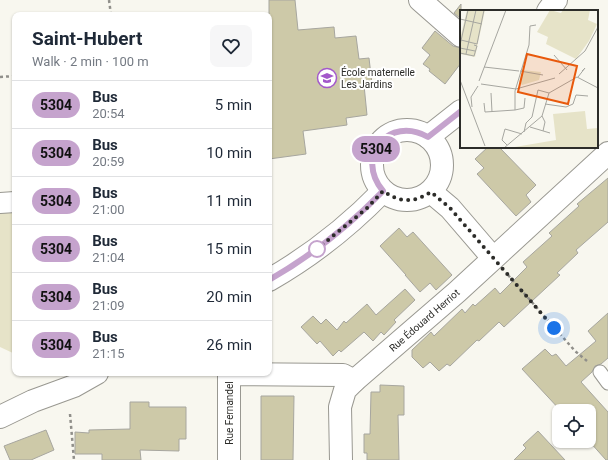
<!DOCTYPE html>
<meta charset="utf-8">
<style>
:root{--surface:#fff;--page:#f6f6f7;--text:#1f2937;--muted:#747a83;--line:#e0e1e3}
body{margin:0;font-family:Roboto,sans-serif;background:var(--page);color:var(--text);height:100vh;display:flex;flex-direction:column;font-size:15px;white-space:nowrap}
*{box-sizing:border-box;margin:0}
p{font-size:13px;color:var(--muted)}
.icon{flex:none;width:22px;height:22px;fill:none;stroke:currentColor;stroke-width:2;stroke-linecap:round;stroke-linejoin:round}
.map{position:relative;flex:1;overflow:hidden}
.side{position:absolute;left:12px;top:12px;width:260px;height:364px;display:flex;flex-direction:column;background:var(--surface);border-radius:8px;box-shadow:0 1px 3px #0004}
.side>*{flex:none}
.badge{padding:0 8px;border-radius:13px;font-size:14px;line-height:26px}
.controls{position:absolute;left:552px;top:404px;display:grid;gap:8px}
.controls a{display:grid;place-items:center;width:44px;height:44px;border-radius:8px;background:var(--surface);box-shadow:0 1px 3px #0004;font-size:20px}
.you{position:absolute;width:20px;height:20px;margin:-10px;border:3px solid #fff;border-radius:50%;background:#1a73e8;box-shadow:0 0 0 6px #1a73e833}
.map>.badge{position:absolute;translate:-50% -50%;box-shadow:0 0 0 2px #fff}
.round{display:grid;place-items:center;flex:none;width:42px;height:42px;border-radius:8px;background:var(--page)}
.head{display:flex;align-items:center;justify-content:space-between;height:68px;padding:0 20px}
h1{font-size:19px;font-weight:700;line-height:30px}
ul{padding:0;list-style:none}
li{display:flex;align-items:center;gap:12px;height:48px;padding:0 20px;border-top:1px solid var(--line)}
li div{flex:1}
li b{display:block;font-size:15px}
li em{font-style:normal}
li .badge{min-width:44px;font-weight:700;text-align:center}
.map>svg:first-child{display:block}
.green{fill:#e6e3c8}
.building{fill:#cdc9a8;stroke:#a7a69f}
.lines{fill:none;stroke-linecap:round;stroke-linejoin:round}
.service-casing{stroke:#999891;stroke-width:15}
.pedestrian-casing{stroke:#999891;stroke-width:22}
.minor-casing{stroke:#999891;stroke-width:24}
.path{stroke:#908f8a;stroke-width:2.5;stroke-dasharray:3 3;stroke-linecap:butt}
.service{stroke:#fff;stroke-width:13}
.pedestrian{stroke:#fff;stroke-width:20}
.minor{stroke:#fff;stroke-width:22}
.line-casing{stroke:#fff;stroke-width:9}
.line{stroke:#c5a3cd;stroke-width:6}
.walk{stroke:#2c2c29;stroke-width:4;stroke-dasharray:0 7.2}
.stop-dot{fill:#fff;stroke:#c5a3cd;stroke-width:2}
.labels{text-anchor:middle;stroke-width:4;stroke-linejoin:round;paint-order:stroke}
.poi-label{font-size:10px;fill:#2c2c29;stroke:#fff;text-anchor:start}
.street-label{font-size:10px;fill:#2c2c29;stroke:#fff}
.inset-road{fill:none;stroke:#a6a6a0;stroke-width:1}
.view{fill:#e8590c;fill-opacity:0.15;stroke:#e8590c;stroke-width:2}
.inset-edge{fill:none;stroke:#2c2c29;stroke-width:2}
</style>
<div class="map">
<svg width="608" height="460" viewBox="0 0 608 460">
<rect width="100%" height="100%" fill="#f8f7ef"/>
<polygon class="green" points="15,191 15,354 0,347 0,193"/>
<g class="building">
<polygon points="269,0 295,0 298,30 334,27 335,38 356,36 359,59 369,58 372,84 364,85 367,115 346,118 347,125 303,131 306,154 269,159"/>
<polygon points="461,4 461,19 454,13"/>
<polygon points="435,31 453,46 461,48 461,63 445,84 429,71 430,69 423,64 430,55 422,48"/>
<polygon points="488,147 499,147 536,185 526,195 531,202 516,216 477,174 484,168 475,159"/>
<polygon points="608,178 608,222 576,250 578,253 557,273 560,275 504,327 499,322 479,341 477,340 450,366 447,364 439,371 430,362 423,368 412,357 412,350 431,332 434,336 462,309 465,313 473,304 475,306 495,288 500,294 527,267 523,262 552,236 549,233 579,206 577,204"/>
<polygon points="399,228 407,237 413,232 452,275 436,290 430,283 420,292 405,275 406,275 380,246"/>
<polygon points="405,289 415,300 394,320 396,322 384,335 381,332 373,341 364,332 341,352 339,350 333,356 320,341 317,344 301,327 313,316 321,324 326,319 337,330 344,321 346,323 367,304 376,315"/>
<polygon points="608,313 608,358 601,364 595,366 592,372 581,382 608,412 608,460 606,460 589,441 589,411 561,411 522,369 545,349 552,356 556,354 566,366 596,341 588,331"/>
<polygon points="380,385 404,386 404,415 398,415 399,460 367,460 367,453 364,453 364,434 370,434 371,392 380,392"/>
<polygon points="261,396 294,396 293,460 261,460"/>
<polygon points="130,402 149,402 149,407 186,407 186,439 179,439 179,451 140,450 141,460 102,460 102,454 75,454 75,432 89,433 89,430 130,429"/>
<polygon points="46,430 54,450 31,460 10,460 4,446"/>
<polygon points="538,431 565,460 514,460 526,448 523,445"/>
</g>
<g class="lines">
<g class="service-casing">
<polyline id="service" points="600,372 608,383"/>
</g>
<g class="pedestrian-casing">
<polyline id="pedestrian" points="0,203 15,202"/>
</g>
<g class="minor-casing">
<g id="minor">
<polyline points="420,0 461,36"/>
<polyline points="548,11 556,0"/>
<circle cx="407" cy="165" r="35"/>
<polyline points="428,137 461,111"/>
<polyline points="431,192 450,208 493,258"/>
<path d="M269 280C311 256 349 226 383 191"/>
<polyline points="0,417 33,401 74,386 97,373"/>
<polyline points="229,460 229,374 343,375 354,381"/>
<polyline points="341,460 340,407 345,390 354,381 457,292 608,153"/>
</g>
</g>
<g class="path">
<polyline points="109,0 111,15"/>
<polyline points="0,77 15,76"/>
<polyline points="508,275 575,351 587,361"/>
<polyline points="70,414 74,460"/>
</g>
<use href="#service" class="service"/>
<use href="#pedestrian" class="pedestrian"/>
<use href="#minor" class="minor"/>
</g>
<g class="lines">
<g class="line-casing">
<path id="line" d="M269 280C311 256 349 226 383 191 354 156 389 115 428 137L461 111"/>
</g>
<use href="#line" class="line"/>
<path class="walk" d="M317 249 366 209 383 191C401 203 413 203 431 192L450 208 554 328"/>
</g>
<defs>
<g id="school-ring" transform="scale(1)"><circle r="9.5" fill="#fff" stroke="#a358cb" stroke-width="1.5"/><path d="M0-5L7-2L0 1L-7-2ZM-4 1L0 2.5L4 1V4Q0 6-4 4Z" fill="#a358cb"/></g>
</defs>
<g fill-rule="evenodd">
<use href="#school-ring" x="327" y="78"/>
</g>
<circle class="stop-dot" cx="317" cy="249" r="8"/>
<g class="labels">
<g class="poi-label">
<text x="341" y="76">École maternelle<tspan x="341" dy="12">Les Jardins</tspan></text>
</g>
<g class="street-label">
<text transform="translate(424 320) rotate(-41)" y="4">Rue Édouard Herriot</text>
<text transform="translate(229 413) rotate(-90)" y="4">Rue Fernandel</text>
</g>
</g>
<g transform="translate(460 10)">
<rect width="138" height="138" fill="#f8f7ef"/>
<path d="M7 0H25L15 47 0 44V29ZM90 0 101 3 103 0H130L128 10 137 14 129 31 116 49 86 34 88 27 77 22ZM62 60 81 62 79 70 62 75 59 72ZM125 101 127 119 138 118V138H49L96 130 93 104Z" fill="#e6e3c8"/>
<path class="inset-road" d="M0 9 22 14M1 30 17 34 24 0M0 35 8 0M0 38 15 41M0 43 14 46 17 36 14 35M6 44 16 0M94 45 107 60M24 57 59 61M60 61 83 65M99 64 125 41 138 17M118 67 125 58 122 61M0 70 25 136M19 71 46 0M21 74 56 79 95 68M31 83 32 102M89 83 117 67 138 78M24 93 25 102 55 100V81L69 35 70 16 76 15M85 94 106 97 113 94 116 85 128 86M12 97 11 87 18 76M55 100 64 98 65 88M82 106 89 83M82 106 85 112 83 121M72 107 78 80 89 83M70 117 90 123M64 122 66 113 72 107M47 135 42 130 45 119 62 124M44 138 82 106"/>
<path class="view" d="M67 44 117 56 108 94 58 82Z"/>
<rect width="138" height="138" class="inset-edge"/>
</g>
</svg>
<div class="controls">
<a><svg class="icon" aria-label="locate" viewBox="0 0 24 24"><circle cx="12" cy="12" r="6"/><path d="M12 2v4M12 18v4M2 12h4M18 12h4"/></svg></a>
</div>
<div class="you" style="left:554px;top:328px"></div>
<b class="badge" style="left:376px;top:149px;background:#c5a3cd;color:#111">5304</b>
<section class="side">
<div class="head"><div><h1>Saint-Hubert</h1><p>Walk · 2 min · 100 m</p></div><a class="round"><svg class="icon" aria-label="heart" viewBox="0 0 24 24"><path d="M12 20l-8-8c-3-5 5-10 8-4 3-6 11-1 8 4z"/></svg></a></div>
<ul>
<li><span class="badge" style="background:#c5a3cd;color:#111">5304</span><div><b>Bus</b><p>20:54</p></div><em>5 min</em></li>
<li><span class="badge" style="background:#c5a3cd;color:#111">5304</span><div><b>Bus</b><p>20:59</p></div><em>10 min</em></li>
<li><span class="badge" style="background:#c5a3cd;color:#111">5304</span><div><b>Bus</b><p>21:00</p></div><em>11 min</em></li>
<li><span class="badge" style="background:#c5a3cd;color:#111">5304</span><div><b>Bus</b><p>21:04</p></div><em>15 min</em></li>
<li><span class="badge" style="background:#c5a3cd;color:#111">5304</span><div><b>Bus</b><p>21:09</p></div><em>20 min</em></li>
<li><span class="badge" style="background:#c5a3cd;color:#111">5304</span><div><b>Bus</b><p>21:15</p></div><em>26 min</em></li>
</ul>
</section>
</div>
